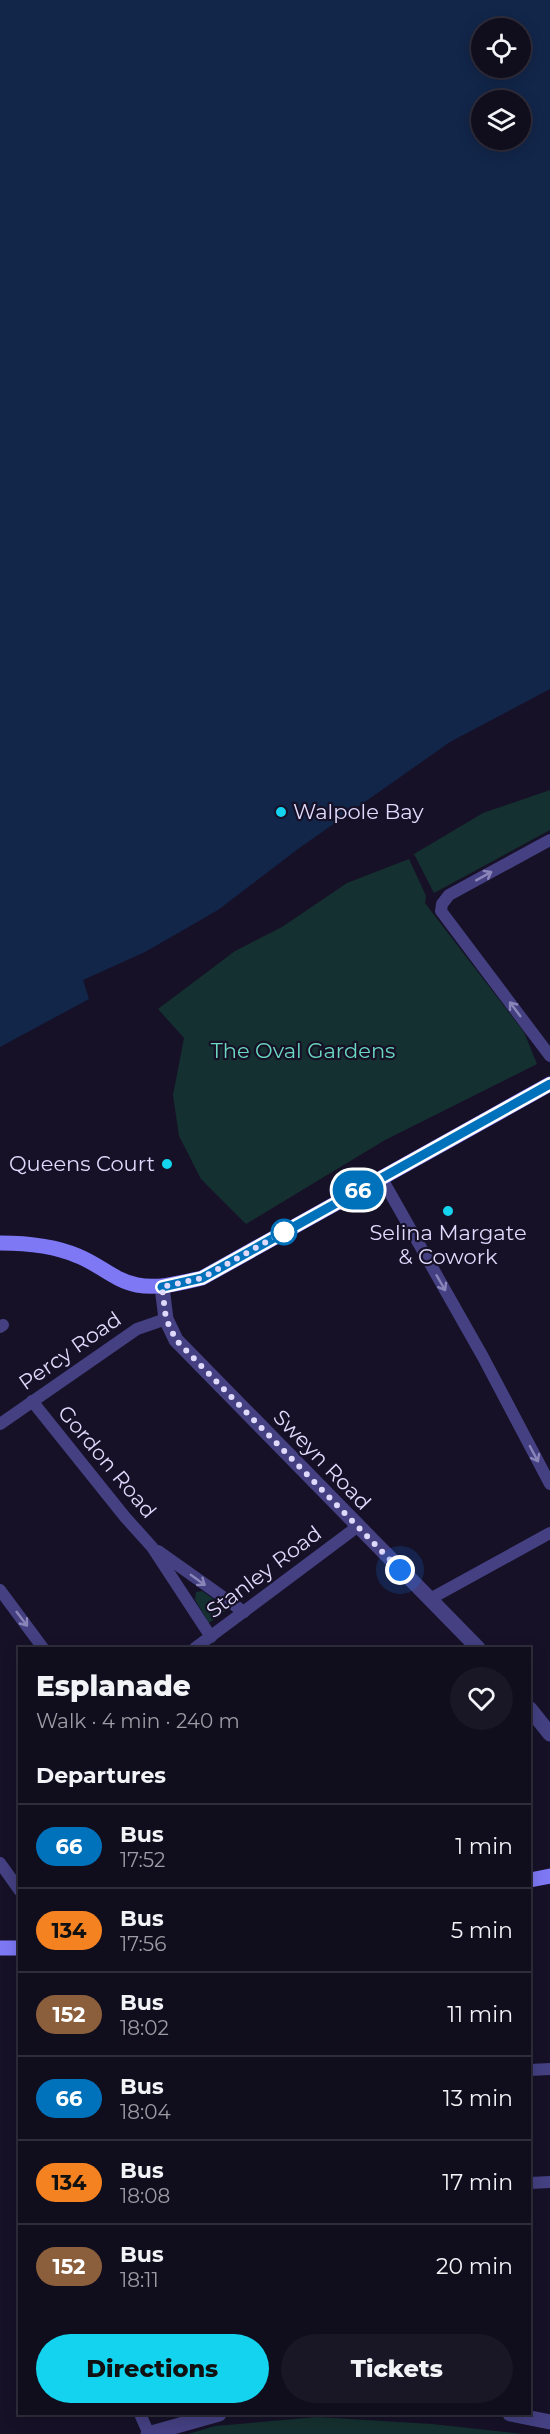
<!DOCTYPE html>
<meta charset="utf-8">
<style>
:root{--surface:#100d1d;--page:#191626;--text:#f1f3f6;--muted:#9c9ca4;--line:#302d3b;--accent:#14d3ee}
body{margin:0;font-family:Montserrat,sans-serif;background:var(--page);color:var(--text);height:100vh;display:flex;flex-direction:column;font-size:22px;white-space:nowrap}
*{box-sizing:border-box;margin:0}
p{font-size:20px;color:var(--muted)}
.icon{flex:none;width:33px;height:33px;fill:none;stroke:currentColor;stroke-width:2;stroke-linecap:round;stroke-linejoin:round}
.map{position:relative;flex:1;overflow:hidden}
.drawer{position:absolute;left:18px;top:1647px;width:513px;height:768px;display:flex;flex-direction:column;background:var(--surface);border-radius:0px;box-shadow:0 3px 15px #0003,0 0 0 2px var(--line)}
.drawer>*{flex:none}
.badge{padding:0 12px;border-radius:20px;font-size:21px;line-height:39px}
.tools{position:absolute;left:471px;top:18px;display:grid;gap:12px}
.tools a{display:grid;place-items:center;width:60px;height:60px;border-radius:50%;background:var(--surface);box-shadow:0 3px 15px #0003,0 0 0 2px var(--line);font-size:30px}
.you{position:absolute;width:30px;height:30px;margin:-15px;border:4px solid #fff;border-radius:50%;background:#1a73e8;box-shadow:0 0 0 9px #1a73e833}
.map>.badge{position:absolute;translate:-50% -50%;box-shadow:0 0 0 3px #fff}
h2{padding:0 18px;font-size:22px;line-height:54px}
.round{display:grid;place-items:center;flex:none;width:63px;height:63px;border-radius:32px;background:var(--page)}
.summary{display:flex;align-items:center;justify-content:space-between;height:102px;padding:0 18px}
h1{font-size:28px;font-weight:800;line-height:45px}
.primary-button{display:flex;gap:12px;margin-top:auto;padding:12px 18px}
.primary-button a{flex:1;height:69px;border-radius:36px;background:var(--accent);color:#111;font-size:24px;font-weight:800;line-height:69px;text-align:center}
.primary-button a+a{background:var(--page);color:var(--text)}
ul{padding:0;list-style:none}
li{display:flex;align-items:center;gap:18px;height:84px;padding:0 18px;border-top:2px solid var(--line)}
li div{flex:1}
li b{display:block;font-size:22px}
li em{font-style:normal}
li .badge{min-width:66px;font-weight:700;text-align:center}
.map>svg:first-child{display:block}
.green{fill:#153030}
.water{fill:#12264a;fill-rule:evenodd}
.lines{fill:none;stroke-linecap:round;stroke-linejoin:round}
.minor{stroke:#444082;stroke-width:12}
.tertiary{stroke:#444082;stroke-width:15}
.secondary{stroke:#7e78f5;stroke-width:15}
.oneway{stroke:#8a85b9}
.line-casing{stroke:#fff;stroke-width:14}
.line{stroke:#0072bc;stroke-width:9}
.walk{stroke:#dfdafc;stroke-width:6;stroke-dasharray:0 10.8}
.poi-dot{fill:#14d3ee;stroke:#161127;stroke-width:2}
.stop-dot{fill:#fff;stroke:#0072bc;stroke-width:3}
.labels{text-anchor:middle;stroke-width:4.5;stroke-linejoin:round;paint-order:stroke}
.poi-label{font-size:21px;fill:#dfdafc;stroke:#161127;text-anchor:start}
.park-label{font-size:21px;fill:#6ad8bf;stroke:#161127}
.street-label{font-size:21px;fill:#dfdafc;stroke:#161127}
</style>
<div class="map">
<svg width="550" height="2434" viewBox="0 0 550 2434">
<rect width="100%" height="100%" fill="#161127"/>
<g class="green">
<polygon points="550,790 550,830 434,893 414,854 483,813"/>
<polygon points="409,859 426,896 425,903 524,1032 537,1064 385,1140 246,1224 201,1179 179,1136 173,1095 184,1038 158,1009 235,951 282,927 347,883"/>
<polygon points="202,1591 228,1609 209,1623 195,1600 196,1592"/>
<polygon points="317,2417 432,2424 523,2434 188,2434 215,2426"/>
</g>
<path class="water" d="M0 0H550V689L450 742 298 849 218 910 145 952 83 980 89 999 0 1047ZM482 28H520V68H482ZM482 100H520V140H482Z"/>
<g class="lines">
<g class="minor">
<polyline points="550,840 449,895 442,904 441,911 550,1056"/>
<polyline points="381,1177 483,1357 550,1484"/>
<polyline points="0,1327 3,1325"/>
<polyline points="32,1401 125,1517 152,1547 211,1637"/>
<polyline points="0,1424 137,1329 166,1319"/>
<polyline points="158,1551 244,1612"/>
<polyline points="0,1590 43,1648"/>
<polyline points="430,1599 550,1533"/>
<polyline points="195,1648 357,1527"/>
<polyline points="0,1863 20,1891"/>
<polyline points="530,2070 550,2069"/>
<polyline points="530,2183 550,2182"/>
<polyline points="140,2414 149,2434"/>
</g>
<g class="tertiary">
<polyline points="162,1287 166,1319 176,1340 478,1648"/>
<polyline points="530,1709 550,1734"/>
<polyline points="510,2414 550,2422"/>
<polyline points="148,2434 219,2414"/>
</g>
<g class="secondary">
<path d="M0 1243C25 1243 55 1246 78 1256 99 1264 115 1281 137 1285 159 1289 180 1283 202 1278L550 1084"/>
<polyline points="530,1880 550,1876"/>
<polyline points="0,1948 20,1948"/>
</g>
</g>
<defs><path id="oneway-shaft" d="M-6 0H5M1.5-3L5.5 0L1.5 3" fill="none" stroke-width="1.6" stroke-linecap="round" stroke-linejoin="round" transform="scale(1.5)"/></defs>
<g class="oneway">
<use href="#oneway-shaft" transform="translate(484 876) rotate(-29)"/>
<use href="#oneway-shaft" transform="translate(515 1009) rotate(-127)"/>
<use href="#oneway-shaft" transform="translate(441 1283) rotate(60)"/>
<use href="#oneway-shaft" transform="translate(534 1454) rotate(62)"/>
<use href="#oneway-shaft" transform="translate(198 1580) rotate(36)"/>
<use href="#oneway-shaft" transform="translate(22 1619) rotate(53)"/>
</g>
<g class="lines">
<g class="line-casing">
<polyline id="line" points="162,1287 202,1278 550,1084"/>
</g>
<use href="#line" class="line"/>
<polyline class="walk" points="284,1232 202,1278 162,1287 166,1319 176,1340 400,1570"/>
</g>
<g class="poi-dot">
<circle cx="281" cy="812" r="6"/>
<circle cx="167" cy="1164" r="6"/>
<circle cx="448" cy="1211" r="6"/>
</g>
<circle class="stop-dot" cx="284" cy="1232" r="12"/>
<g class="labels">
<g class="poi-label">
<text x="293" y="819">Walpole Bay</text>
<text x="155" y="1171" text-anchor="end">Queens Court</text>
<text x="448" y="1240" text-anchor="middle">Selina Margate<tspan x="448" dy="24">&amp; Cowork</tspan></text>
</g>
<g class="park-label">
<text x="303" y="1058">The Oval Gardens</text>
</g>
<g class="street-label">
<text transform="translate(70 1351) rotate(-35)" y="7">Percy Road</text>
<text transform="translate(322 1460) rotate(46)" y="7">Sweyn Road</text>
<text transform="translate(107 1462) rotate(50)" y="7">Gordon Road</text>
<text transform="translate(264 1572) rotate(-37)" y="7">Stanley Road</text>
</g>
</g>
</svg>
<div class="tools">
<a><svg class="icon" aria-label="locate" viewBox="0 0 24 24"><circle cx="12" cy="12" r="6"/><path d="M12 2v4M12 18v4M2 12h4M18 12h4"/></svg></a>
<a><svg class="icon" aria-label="layers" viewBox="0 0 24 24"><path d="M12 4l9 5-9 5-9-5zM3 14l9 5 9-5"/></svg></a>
</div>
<div class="you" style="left:400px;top:1570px"></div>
<b class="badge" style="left:358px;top:1190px;background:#0072bc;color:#fff">66</b>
<section class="drawer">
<div class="summary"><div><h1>Esplanade</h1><p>Walk · 4 min · 240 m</p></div><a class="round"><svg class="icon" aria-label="heart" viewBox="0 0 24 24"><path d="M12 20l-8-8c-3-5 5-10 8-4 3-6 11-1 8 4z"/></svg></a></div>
<h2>Departures</h2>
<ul>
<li><span class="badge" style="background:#0072bc;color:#fff">66</span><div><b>Bus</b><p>17:52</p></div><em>1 min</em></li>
<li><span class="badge" style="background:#f58220;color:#111">134</span><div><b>Bus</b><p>17:56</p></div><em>5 min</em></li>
<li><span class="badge" style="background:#8b5e3c;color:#fff">152</span><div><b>Bus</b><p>18:02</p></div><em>11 min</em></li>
<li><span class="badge" style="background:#0072bc;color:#fff">66</span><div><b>Bus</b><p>18:04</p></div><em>13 min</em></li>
<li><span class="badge" style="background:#f58220;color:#111">134</span><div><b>Bus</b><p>18:08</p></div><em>17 min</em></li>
<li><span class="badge" style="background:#8b5e3c;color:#fff">152</span><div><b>Bus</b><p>18:11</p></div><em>20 min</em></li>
</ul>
<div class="primary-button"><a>Directions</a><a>Tickets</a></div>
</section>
</div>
